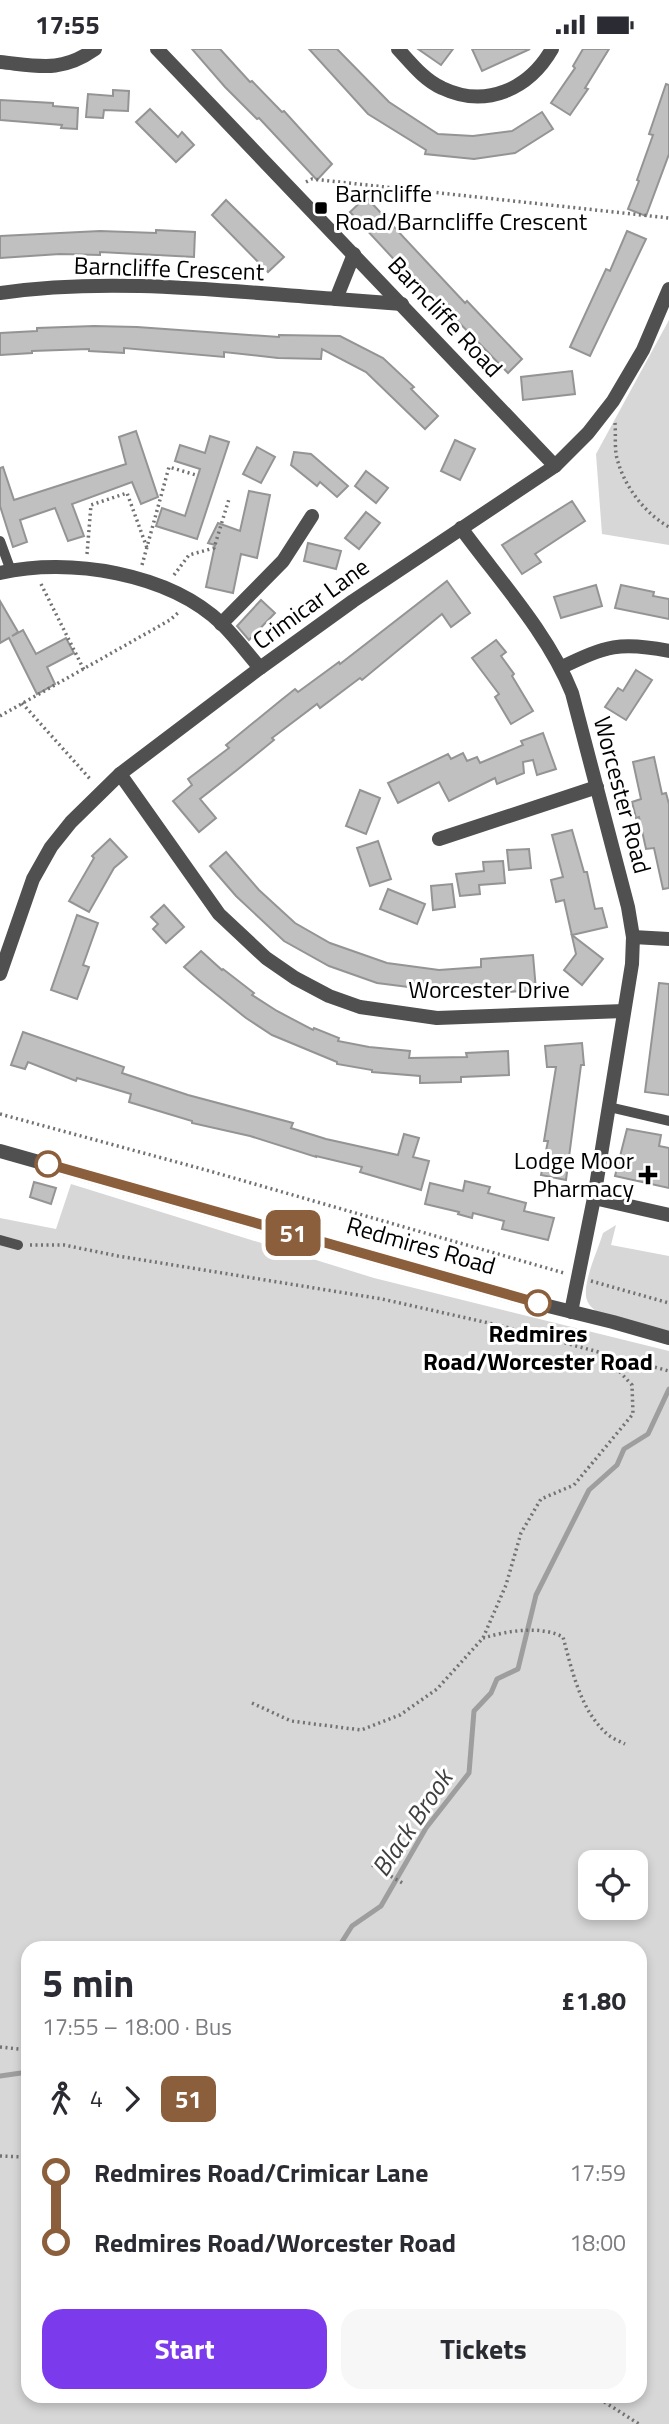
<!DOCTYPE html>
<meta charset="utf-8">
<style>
:root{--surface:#fff;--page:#f7f7f7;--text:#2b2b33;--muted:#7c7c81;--accent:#7c3aed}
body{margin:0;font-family:"Titillium Web",sans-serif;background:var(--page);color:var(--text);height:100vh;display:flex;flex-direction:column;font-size:26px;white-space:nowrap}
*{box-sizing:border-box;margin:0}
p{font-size:23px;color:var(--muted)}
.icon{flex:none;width:38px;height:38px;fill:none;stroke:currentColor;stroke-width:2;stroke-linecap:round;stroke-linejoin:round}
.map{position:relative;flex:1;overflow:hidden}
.sheet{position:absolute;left:21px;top:1892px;width:626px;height:462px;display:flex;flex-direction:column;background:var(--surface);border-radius:21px;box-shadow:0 4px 10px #0003}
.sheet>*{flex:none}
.badge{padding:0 14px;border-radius:10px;font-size:24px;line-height:46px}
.controls{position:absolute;left:578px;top:1801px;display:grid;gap:14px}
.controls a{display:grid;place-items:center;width:70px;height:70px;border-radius:14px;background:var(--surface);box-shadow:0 4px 10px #0003;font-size:35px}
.map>.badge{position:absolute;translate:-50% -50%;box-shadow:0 0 0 4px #fff}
.legs{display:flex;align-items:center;gap:10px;height:77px;padding:0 21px;font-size:23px}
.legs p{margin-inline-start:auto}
.head{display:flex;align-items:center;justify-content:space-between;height:119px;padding:0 21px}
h1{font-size:38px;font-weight:700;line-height:52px}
.button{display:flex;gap:14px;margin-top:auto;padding:14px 21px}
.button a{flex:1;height:80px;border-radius:21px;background:var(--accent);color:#fff;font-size:28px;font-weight:700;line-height:80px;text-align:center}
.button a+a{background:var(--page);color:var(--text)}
ul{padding:0 21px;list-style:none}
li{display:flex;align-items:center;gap:24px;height:70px;font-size:26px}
li i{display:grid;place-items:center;width:10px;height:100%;margin:0 9px;background:currentColor}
li i::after{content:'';width:18px;height:18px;margin:-9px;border:5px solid;border-radius:50%;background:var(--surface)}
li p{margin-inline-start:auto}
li:first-child i{background:linear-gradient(#0000 50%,currentColor 0)}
li:last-child i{background:linear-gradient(currentColor 50%,#0000 0)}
.status{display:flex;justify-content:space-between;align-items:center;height:49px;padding:0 35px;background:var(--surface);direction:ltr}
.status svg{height:19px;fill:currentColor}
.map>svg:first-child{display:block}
.green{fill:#d7d7d7;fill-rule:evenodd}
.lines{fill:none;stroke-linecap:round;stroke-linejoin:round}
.stream{stroke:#9e9e9e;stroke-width:5}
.building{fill:#c0c0c0;stroke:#949494;stroke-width:2}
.path{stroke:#727272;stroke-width:3.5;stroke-dasharray:2 3.5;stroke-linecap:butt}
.service{stroke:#505050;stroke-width:10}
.minor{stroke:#505050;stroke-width:14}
.tertiary{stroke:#505050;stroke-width:14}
.line-1-casing{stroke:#fff;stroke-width:16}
.line-1{stroke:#8b5e3c;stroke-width:10}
.poi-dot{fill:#000;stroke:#fff;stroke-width:2.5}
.stop-1-dot{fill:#fff;stroke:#8b5e3c;stroke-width:3.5}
.labels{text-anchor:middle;stroke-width:6;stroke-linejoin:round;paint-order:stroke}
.poi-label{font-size:24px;fill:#000;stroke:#fff;text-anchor:start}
.street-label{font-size:24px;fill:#000;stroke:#fff}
.stop-label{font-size:24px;font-weight:bold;fill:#000;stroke:#fff}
.water-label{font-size:26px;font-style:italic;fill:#3f3f3f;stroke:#fff}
</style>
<div class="status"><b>17:55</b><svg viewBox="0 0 49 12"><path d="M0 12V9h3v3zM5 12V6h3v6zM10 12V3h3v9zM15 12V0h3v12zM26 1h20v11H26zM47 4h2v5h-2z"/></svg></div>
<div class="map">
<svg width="669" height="2375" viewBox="0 0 669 2375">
<rect width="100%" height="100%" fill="#fff"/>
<g class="green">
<polygon points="669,271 669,496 602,485 596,405"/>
<path d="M71 1135 374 1229 669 1302V2375H0V1169L56 1180ZM590 1813H635V1858H590ZM28 1899H640V2347H28Z"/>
<path d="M616 1176 611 1196 669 1207V1289C649 1283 588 1271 586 1247 584 1230 598 1201 603 1184Z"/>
</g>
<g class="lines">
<g class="stream">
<polyline points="338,1899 352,1877 381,1857 426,1779 469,1724 474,1662 491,1644 497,1630 518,1620 536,1546 589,1441 617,1416 624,1400 648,1385 669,1340"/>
<polyline points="0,2027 28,2023"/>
</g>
</g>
<g class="building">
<polygon points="192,0 220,0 250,33 252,32 282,63 284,62 332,115 317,131 259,69 257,70 225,38"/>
<polygon points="309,0 337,0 389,53 438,85 473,87 512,82 542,63 553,80 515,104 474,110 425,105 426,101 368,65"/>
<polygon points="418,0 453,0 441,16"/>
<polygon points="472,0 530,0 482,22"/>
<polygon points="583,0 609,0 585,39 588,40 570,66 551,54 575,19 573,17"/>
<polygon points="666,35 669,36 669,105 646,167 628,160 639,132 637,131 653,86 649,85"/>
<polygon points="113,41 129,42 128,62 104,61 103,69 86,68 88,45 113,47"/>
<polygon points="0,51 53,54 53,57 78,59 77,80 61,79 62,76 0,71"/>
<polygon points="150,60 178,88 182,83 194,96 176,113 136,73"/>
<polygon points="366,148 465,254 467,252 522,310 508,324 446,260 443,262 415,233 350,163"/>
<polygon points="226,151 284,208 268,223 212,166"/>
<polygon points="156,181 195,183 194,208 100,203 100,206 60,205 0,209 0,187 100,182 156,184"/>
<polygon points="627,182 646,190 590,307 570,298 606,220 610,222"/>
<polygon points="94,277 137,278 279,288 279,286 340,287 383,309 414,338 411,340 438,367 425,380 366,323 322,300 321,310 278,309 224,303 224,308 124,299 124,304 89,302 89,300 32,302 32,304 0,306 0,284 37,282 37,279"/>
<polygon points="572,322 575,345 523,351 521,328"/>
<polygon points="136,382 158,448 141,455 132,433 72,455 84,487 68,492 55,459 20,471 27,493 13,498 0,457 0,419 3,418 14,451 126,415 119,388"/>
<polygon points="210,387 229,393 197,490 156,477 162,459 185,467 200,420 175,412 180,396 205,404"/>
<polygon points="455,391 475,400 460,431 441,422"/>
<polygon points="257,398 275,408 261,434 243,425"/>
<polygon points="294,403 311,405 348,437 337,448 320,433 317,437 291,416"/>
<polygon points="366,422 388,439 376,454 355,437"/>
<polygon points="249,442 270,446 257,509 241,505 233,544 206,538 215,496 208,494 218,474 240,482"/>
<polygon points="572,452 585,472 535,505 541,513 522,525 502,496"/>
<polygon points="366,463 380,474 359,500 345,489"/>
<polygon points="308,494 341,502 336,520 304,512"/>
<polygon points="447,532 470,564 451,578 442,565 362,631 360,629 320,659 317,655 272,689 274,691 237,721 200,750 216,769 199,783 173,752 192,736 188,730 229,699 226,696 280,652 295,640 298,643 339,613 340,615"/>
<polygon points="596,536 602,557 561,569 554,548"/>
<polygon points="621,536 654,543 653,547 669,550 669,570 615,559"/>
<polygon points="261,551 275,564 249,591 237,577"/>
<polygon points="0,552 18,583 12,587 23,581 36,605 66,589 74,604 47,618 55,635 37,645 9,589 0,594"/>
<polygon points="496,591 506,603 501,607 514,625 512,627 533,662 511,675 495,648 499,645 472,609"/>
<polygon points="636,621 652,631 626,671 605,658 618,639 623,642"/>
<polygon points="543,684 556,720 537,726 533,711 523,713 524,724 497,735 495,729 449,752 439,733 398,754 388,734 448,705 451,710 463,704 467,712 477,708 480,714 523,696 521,692"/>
<polygon points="654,708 662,745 666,744 669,755 669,839 663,840 654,799 646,800 639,768 636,769 632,753 641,750 633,713"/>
<polygon points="360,741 380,749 366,785 346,777"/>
<polygon points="572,781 584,823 587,823 595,860 602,859 607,878 572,886 603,910 582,936 564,921 576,905 564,851 556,853 551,831 563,828 552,786"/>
<polygon points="110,790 127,808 114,819 89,863 69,852 94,809 92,807"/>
<polygon points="378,792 391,830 370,837 357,799"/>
<polygon points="529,800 531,819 509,821 507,801"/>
<polygon points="226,803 259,841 295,874 330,894 387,914 439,921 481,918 481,910 533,906 536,941 483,945 483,938 432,941 377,934 329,917 284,892 236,847 210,817"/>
<polygon points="503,812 505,834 479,836 480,845 460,847 456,825 484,822 483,813"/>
<polygon points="452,835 455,858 433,861 431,837"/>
<polygon points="388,840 425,855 417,875 380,860"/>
<polygon points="164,856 184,878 166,894 153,880 158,875 151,868"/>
<polygon points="77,866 98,874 83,916 89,918 77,950 51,941"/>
<polygon points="201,902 222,921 223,920 254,944 252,946 277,962 313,981 314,979 339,989 338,992 369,998 410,1002 409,1009 467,1008 466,1004 508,1002 509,1026 461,1028 461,1033 420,1034 420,1027 372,1023 372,1021 337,1015 337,1013 272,986 246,969 201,933 184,918"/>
<polygon points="659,934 669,935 669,1046 645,1043"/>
<polygon points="23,983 124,1018 122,1024 188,1046 293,1074 291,1079 326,1090 398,1106 404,1085 419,1089 413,1108 429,1112 421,1141 360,1123 362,1118 316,1107 316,1108 250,1087 192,1074 192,1072 129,1053 131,1045 77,1029 76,1032 28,1013 25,1020 11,1016"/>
<polygon points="582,994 584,1016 581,1016 566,1131 541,1126 548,1092 544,1092 556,1018 547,1018 545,997"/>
<polygon points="627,1080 661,1086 659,1097 669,1099 669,1139 615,1127"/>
<polygon points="465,1132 490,1138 488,1144 526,1154 524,1162 554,1169 548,1191 502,1180 504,1172 473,1164 472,1169 458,1165 459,1163 425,1155 430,1134 463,1142"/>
<polygon points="34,1133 56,1139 51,1155 30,1148"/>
</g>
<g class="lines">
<g class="path">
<polyline points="306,133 312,130 669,169"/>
<path d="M615 374C616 387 614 402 618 413 626 440 646 465 669 478"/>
<polyline points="87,505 91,456 127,444 147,499"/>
<polyline points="142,516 169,418 196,426"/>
<polyline points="174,526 189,506 214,499 229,450"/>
<polyline points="41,535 84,621"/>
<polyline points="22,654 91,731"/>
<polyline points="0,667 170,571 179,563"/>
<polyline points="0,1065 206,1121 564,1224"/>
<polyline points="30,1196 64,1196 118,1207 382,1250 502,1277 669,1322"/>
<polyline points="591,1232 669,1254"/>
<path d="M483 1589C507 1582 540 1576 563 1588 572 1621 580 1660 606 1684 611 1689 619 1692 625 1695"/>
<polyline points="252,1654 291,1672 361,1681 400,1666 437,1640 483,1589 506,1536 521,1484 541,1450 574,1436 633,1365 632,1336 603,1305"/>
<polyline points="372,1816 404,1835"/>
<polyline points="0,1998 28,2001"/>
<polyline points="0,2107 22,2108 28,2102"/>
<polyline points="595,2347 639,2375"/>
</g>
<g class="service">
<polyline points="0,492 11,522"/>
<polyline points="609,1058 669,1072"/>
<polyline points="0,1191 18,1196"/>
</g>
<g class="minor">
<polyline points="157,0 555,417"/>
<path d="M398 0C411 14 424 31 442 39 486 60 529 40 552 0"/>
<path d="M0 13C39 17 61 24 95 0"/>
<path d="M0 244C110 228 225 242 336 250L354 205"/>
<polyline points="336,250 402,255"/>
<path d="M461 479C499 531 548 584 572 644L628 858 633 888 632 915 594 1149 571 1263"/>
<path d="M0 524C69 508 169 524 222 575 236 589 248 605 260 619"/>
<polyline points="221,575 283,512 312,467"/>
<path d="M562 618C606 597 620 592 669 602"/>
<polyline points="120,725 219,865 266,909 295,929 329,947 360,958 437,969 624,962"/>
<polyline points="439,790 597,738"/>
<polyline points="633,888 669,890"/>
<polyline points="594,1149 669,1166"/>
</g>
<g class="tertiary">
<polyline points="0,925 33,830 51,798 71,773 120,725 260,619 353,552 555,417 588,384 613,352 643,301 669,240"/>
<polyline points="0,1102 540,1255 613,1273 669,1289"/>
</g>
</g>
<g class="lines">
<g class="line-1-casing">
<polyline id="line-1" points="48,1115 538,1254"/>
</g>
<use href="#line-1" class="line-1"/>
</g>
<g class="poi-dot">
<rect x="314" y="152" width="14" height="14" rx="3.5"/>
<path d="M644.5 1115.5h7v7h7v7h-7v7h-7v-7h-7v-7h7z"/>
</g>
<g class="stop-1-dot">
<circle cx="48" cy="1115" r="12"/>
<circle cx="538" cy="1254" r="12"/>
</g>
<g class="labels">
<g class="poi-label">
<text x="335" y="153">Barncliffe<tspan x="335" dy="28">Road/Barncliffe Crescent</tspan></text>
<text x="634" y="1120" text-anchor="end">Lodge Moor<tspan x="634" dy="28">Pharmacy</tspan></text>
</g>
<g class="street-label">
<text transform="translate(169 220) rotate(2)" y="8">Barncliffe Crescent</text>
<text transform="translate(445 268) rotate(47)" y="8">Barncliffe Road</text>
<text transform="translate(311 555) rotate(-36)" y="8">Crimicar Lane</text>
<text transform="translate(622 746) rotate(75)" y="8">Worcester Road</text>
<text x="489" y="949">Worcester Drive</text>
<text transform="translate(421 1197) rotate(16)" y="8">Redmires Road</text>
</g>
<g class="stop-label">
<text x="538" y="1293">Redmires<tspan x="538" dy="28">Road/Worcester Road</tspan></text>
</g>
<g class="water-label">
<text transform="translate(412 1774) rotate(-56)" y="9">Black Brook</text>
</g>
</g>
</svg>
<div class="controls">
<a><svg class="icon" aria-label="locate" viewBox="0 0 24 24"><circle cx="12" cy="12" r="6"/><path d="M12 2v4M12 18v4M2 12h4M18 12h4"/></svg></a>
</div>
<b class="badge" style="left:293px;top:1184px;background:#8b5e3c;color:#fff">51</b>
<section class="sheet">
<div class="head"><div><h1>5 min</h1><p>17:55 – 18:00 · Bus</p></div><b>£1.80</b></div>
<div class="legs"><svg class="icon" aria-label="walk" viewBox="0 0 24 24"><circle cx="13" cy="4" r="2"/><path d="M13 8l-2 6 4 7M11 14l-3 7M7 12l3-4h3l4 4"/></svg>4<svg class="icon" aria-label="forward" viewBox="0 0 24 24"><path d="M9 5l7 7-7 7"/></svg><b class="badge" style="background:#8b5e3c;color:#fff">51</b></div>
<ul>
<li><i style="color:#8b5e3c"></i><b>Redmires Road/Crimicar Lane</b><p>17:59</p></li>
<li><i style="color:#8b5e3c"></i><b>Redmires Road/Worcester Road</b><p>18:00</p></li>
</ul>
<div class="button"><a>Start</a><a>Tickets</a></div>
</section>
</div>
